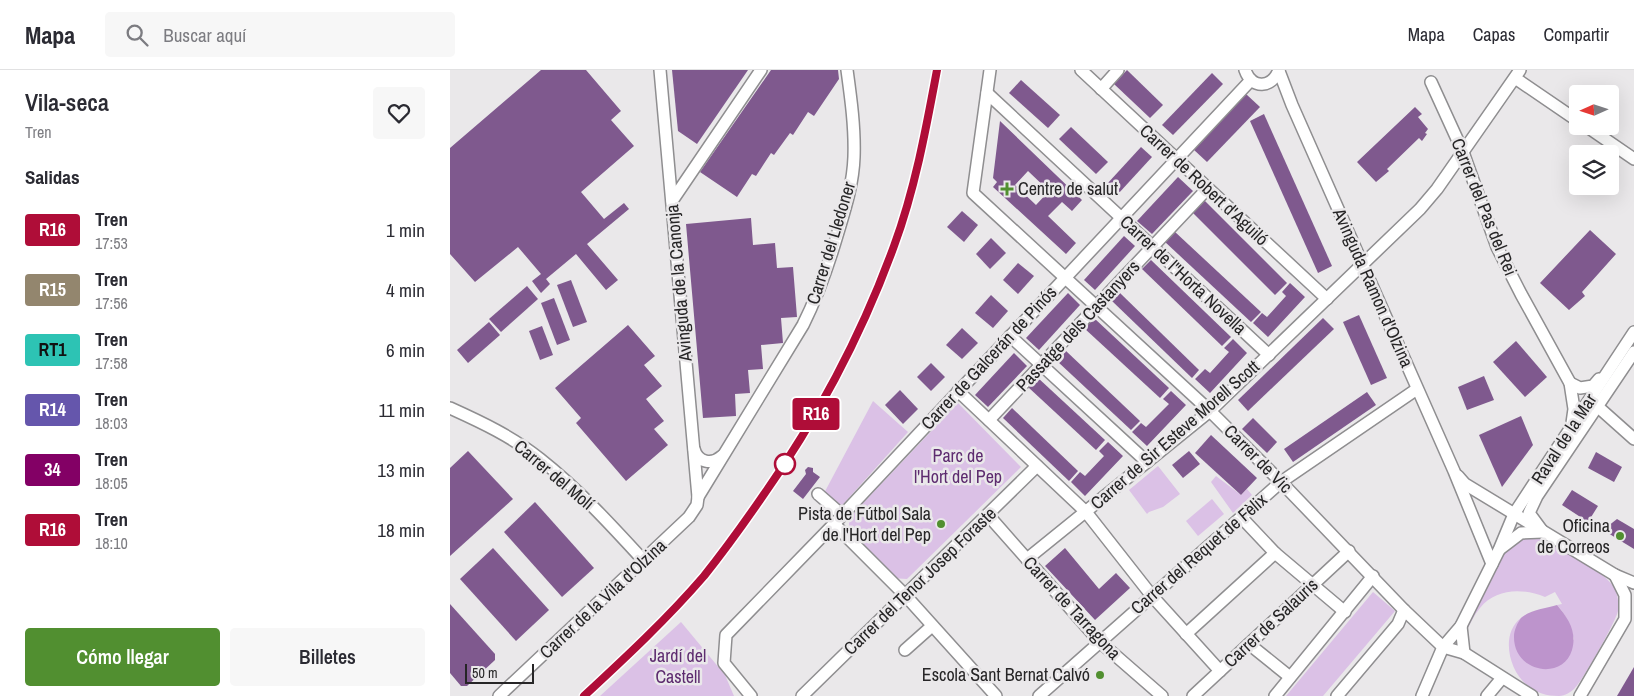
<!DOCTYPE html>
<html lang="es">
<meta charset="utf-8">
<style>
:root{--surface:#fff;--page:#f7f7f7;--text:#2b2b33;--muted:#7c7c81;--line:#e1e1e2;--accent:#518f30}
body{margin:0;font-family:"Archivo Narrow",sans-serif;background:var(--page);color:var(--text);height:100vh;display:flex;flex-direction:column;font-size:19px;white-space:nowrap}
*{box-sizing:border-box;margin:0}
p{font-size:16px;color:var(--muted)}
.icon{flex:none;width:28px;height:28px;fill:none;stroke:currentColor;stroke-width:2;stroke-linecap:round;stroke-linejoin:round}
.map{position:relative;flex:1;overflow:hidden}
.details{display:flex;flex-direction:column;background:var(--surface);width:450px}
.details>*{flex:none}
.badge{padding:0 10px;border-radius:4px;font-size:18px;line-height:32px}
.needle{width:32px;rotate:267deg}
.fabs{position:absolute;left:1119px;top:15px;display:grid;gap:10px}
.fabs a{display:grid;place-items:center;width:50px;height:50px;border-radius:5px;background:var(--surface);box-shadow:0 5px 20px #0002;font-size:25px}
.scale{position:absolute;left:15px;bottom:12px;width:69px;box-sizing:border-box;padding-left:5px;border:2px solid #262526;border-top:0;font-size:14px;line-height:18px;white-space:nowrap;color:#262526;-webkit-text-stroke:4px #eae8ea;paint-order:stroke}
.map>.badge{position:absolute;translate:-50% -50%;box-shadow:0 0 0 2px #fff}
h2{padding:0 25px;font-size:19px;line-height:45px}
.round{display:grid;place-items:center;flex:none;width:52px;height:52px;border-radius:5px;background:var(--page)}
.head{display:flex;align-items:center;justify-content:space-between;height:85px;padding:0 25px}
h1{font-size:24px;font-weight:600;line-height:38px}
.primary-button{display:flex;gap:10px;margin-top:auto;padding:10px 25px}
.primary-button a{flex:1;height:58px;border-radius:5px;background:var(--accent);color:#fff;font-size:20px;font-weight:600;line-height:58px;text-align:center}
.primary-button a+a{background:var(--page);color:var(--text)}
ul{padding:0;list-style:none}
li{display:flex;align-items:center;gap:15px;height:60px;padding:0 25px}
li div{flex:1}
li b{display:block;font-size:19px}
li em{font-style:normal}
li .badge{min-width:55px;font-weight:700;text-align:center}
header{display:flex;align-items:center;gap:30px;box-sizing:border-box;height:70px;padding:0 25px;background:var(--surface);border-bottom:1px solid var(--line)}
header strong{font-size:24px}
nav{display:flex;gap:28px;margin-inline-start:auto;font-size:18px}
.search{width:350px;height:45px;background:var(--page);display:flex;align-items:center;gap:12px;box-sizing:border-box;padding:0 18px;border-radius:5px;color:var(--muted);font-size:19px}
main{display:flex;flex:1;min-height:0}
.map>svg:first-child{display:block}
.green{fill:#dbc1e6}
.water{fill:#bd94cc}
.building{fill:#7f598e;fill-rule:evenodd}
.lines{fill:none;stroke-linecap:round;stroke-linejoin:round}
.minor-casing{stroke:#8f8e90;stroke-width:14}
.minor{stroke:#fff;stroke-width:11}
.rail-casing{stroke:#424042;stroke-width:4.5}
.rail{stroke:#eae8ea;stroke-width:2.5;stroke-dasharray:8;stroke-linecap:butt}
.line-casing{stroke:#fff;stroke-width:11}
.line{stroke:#af0d38;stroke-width:8}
.poi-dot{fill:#518f30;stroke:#eae8ea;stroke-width:2}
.stop-dot{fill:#fff;stroke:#af0d38;stroke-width:2.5}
.labels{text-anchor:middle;stroke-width:5;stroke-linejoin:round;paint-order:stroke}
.street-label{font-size:18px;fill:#262526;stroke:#eae8ea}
.poi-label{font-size:18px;fill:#262526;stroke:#eae8ea;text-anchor:end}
.park-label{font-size:18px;fill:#5d2b6f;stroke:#eae8ea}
</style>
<header>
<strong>Mapa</strong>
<div class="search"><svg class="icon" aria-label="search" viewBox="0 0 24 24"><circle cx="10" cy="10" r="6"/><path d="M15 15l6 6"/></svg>Buscar aquí</div>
<nav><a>Mapa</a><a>Capas</a><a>Compartir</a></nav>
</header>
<main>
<section class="details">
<div class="head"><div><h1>Vila-seca</h1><p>Tren</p></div><a class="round"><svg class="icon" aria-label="heart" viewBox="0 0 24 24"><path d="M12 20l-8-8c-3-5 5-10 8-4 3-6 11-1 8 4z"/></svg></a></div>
<h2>Salidas</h2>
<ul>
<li><span class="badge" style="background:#af0d38;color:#fff">R16</span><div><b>Tren</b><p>17:53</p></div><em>1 min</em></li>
<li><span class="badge" style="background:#93866e;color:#fff">R15</span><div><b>Tren</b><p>17:56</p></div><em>4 min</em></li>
<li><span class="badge" style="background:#2dc3b4;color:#111">RT1</span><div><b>Tren</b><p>17:58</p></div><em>6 min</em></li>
<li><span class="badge" style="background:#6556ac;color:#fff">R14</span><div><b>Tren</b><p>18:03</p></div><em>11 min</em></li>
<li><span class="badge" style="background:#830065;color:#fff">34</span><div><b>Tren</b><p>18:05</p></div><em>13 min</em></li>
<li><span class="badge" style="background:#af0d38;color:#fff">R16</span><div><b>Tren</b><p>18:10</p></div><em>18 min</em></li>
</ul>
<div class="primary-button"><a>Cómo llegar</a><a>Billetes</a></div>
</section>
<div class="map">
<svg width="1184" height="626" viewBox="0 0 1184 626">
<rect width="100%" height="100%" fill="#eae8ea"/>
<g class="green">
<polygon points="423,331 458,362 387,441 372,427"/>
<polygon points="508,333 571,397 457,509 441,508 399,463 399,448"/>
<polygon points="708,396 730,424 713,437 699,442 697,444 679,420"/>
<polygon points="766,406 791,425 797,419 802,425 783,443 761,412"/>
<polygon points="762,429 774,444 748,466 736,451"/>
<path d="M1085 467 1093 470C1112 481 1156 501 1165 519 1168 526 1169 534 1168 541 1166 551 1133 610 1125 618 1121 622 1115 626 1109 626 1097 626 1086 623 1077 615 1059 601 1050 564 1071 548 1074 545 1080 543 1085 542L1072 548 1124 570C1121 556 1117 546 1107 535L1112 534 1105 522 1095 527C1073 518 1046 518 1030 538 1024 545 1020 554 1016 562V556L1055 480 1072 468Z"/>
<polygon points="923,522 945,541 873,626 836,626"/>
<polygon points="231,552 275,605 284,626 150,626"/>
</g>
<path class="water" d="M1107 535C1119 549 1127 562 1122 580 1113 611 1063 603 1064 566 1064 560 1068 552 1071 548 1080 540 1097 538 1107 535Z"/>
<g class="building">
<polygon points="91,0 136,0 171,41 161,50 184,76 131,122 154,149 174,133 179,139 137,174 168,210 156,220 126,184 96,209 100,214 91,223 82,211 91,204 68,177 25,212 0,184 0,78"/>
<polygon points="222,0 298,0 247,74 228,61"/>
<polygon points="321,0 388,0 389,9 364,46 358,42 343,65 340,63 324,85 321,83 306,106 302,104 287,127 250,102"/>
<polygon points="677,0 713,35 700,48 664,14"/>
<polygon points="762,3 773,14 723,65 712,55"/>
<polygon points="571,10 610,45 598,58 559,23"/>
<polygon points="796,24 810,37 757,92 743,79"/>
<polygon points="965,37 972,44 968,47 978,59 975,63 977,64 972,71 969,68 937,99 939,101 926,112 907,92"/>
<polygon points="814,44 882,196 868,203 800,51"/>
<path d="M550 51 632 130 622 141 612 132 598 146 626 173 616 184 543 117 547 112 543 108ZM578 101 599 121 586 135 565 115Z"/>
<polygon points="621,57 658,92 646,104 609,69"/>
<polygon points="691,77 702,87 668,124 657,114"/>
<polygon points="728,107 743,121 702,164 687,151"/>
<polygon points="754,130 837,213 825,225 742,142"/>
<polygon points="512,141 528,155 514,172 497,157"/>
<polygon points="301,148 303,175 325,173 327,198 343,197 347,247 331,248 333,273 311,275 313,299 298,300 300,323 285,324 286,346 253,348 236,154"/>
<polygon points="1140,160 1166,184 1132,222 1135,226 1119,240 1090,213"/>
<polygon points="724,161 811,242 801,252 714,171"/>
<polygon points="674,166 685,176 645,220 634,210"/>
<polygon points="541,168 556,183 540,199 526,184"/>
<polygon points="701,190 781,267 772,276 692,199"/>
<polygon points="568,193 584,206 568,224 553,210"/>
<polygon points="121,210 137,252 123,257 107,215"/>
<polygon points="840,213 855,227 818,267 803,253 812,243 817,247 836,226 832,222"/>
<polygon points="77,216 88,229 51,262 39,249"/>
<polygon points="618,223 630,235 589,280 576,268"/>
<polygon points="670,223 749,300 742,308 662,231"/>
<polygon points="541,225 558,241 543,258 525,243"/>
<polygon points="104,228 120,270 107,275 91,233"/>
<polygon points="909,245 937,308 921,315 893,252"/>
<polygon points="644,248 719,318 710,328 634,258"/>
<polygon points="873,248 884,259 798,341 788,330"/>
<polygon points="39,252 50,265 18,293 7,280"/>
<polygon points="178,255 205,286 194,295 212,316 196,329 214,351 204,359 218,375 176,411 126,353 131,348 105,318"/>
<polygon points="92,256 103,285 90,290 79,261"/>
<polygon points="512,258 528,273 512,289 496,275"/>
<polygon points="783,269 797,283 760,323 745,309 755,299 760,303 779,282 774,278"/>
<polygon points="1066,271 1097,307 1075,327 1043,292"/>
<polygon points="616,281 690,351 681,360 607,291"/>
<polygon points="564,283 577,296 538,337 525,325"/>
<polygon points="481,293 495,307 481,321 467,307"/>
<polygon points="1034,306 1044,330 1017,340 1008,317"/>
<polygon points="587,307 655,370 646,380 578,317"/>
<polygon points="450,320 468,339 453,354 435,335"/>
<polygon points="721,321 736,335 697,376 682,362 691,353 696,357 719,334 713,329"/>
<polygon points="917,322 926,335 843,392 834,379"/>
<polygon points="562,338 628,401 619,411 553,348"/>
<polygon points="1071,346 1083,375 1052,417 1029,365"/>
<polygon points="803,348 827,372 817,383 792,359"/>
<polygon points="761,365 807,408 791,425 745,383"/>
<polygon points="658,372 673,386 635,426 621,412 630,402 635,406 654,386 649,381"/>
<polygon points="18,381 63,429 0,486 0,398"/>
<polygon points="739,381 750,394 733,408 722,395"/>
<polygon points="1146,382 1172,397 1164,412 1138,398"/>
<polygon points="358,397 363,398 363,402 370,407 353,429 343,421 356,404 355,400"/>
<polygon points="1122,420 1148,436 1138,452 1112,435"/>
<polygon points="85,432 144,498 112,527 54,462"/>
<polygon points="1167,449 1184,459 1184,479 1153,460"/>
<polygon points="43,478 99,540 66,571 10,509"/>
<polygon points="615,478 649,519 666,503 680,518 645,550 595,496"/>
<polygon points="0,534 45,584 45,590 17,616 11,616 0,603"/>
<polygon points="1184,597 1184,626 1167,626"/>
</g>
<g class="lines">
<g class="minor-casing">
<g id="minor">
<polyline points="540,0 523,123 760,341 831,412 954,540 993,577 1014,583 1082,626"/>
<polyline points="631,0 877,229"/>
<path d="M795 0C802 20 822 18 829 0"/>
<polyline points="829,1 842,35 1004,401 1042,494"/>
<polyline points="1065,8 1128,51"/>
<polyline points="981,12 1013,82 1047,177 1071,224 1120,313 1124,339 1122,353"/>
<polyline points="651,19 668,0"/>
<polyline points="537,23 819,285"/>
<polyline points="1136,56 1184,89"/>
<polyline points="222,131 311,0"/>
<polyline points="560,266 697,392"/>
<polyline points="1120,313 1130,318 1143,316 1149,309"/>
<polyline points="508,321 636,442 702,526 770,601"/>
<polyline points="1147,336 1184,369"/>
<path d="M0 338C31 352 63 367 90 389 128 419 161 455 194 491"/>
<polyline points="539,350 758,118"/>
<path d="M244 379C248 393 262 395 272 386"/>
<polyline points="1008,406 1015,414 1165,505 1184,513"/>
<polyline points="368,424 392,445"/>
<path d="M248 427 353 255C367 227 377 199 386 169 394 142 403 116 404 87 405 58 401 29 397 0"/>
<polyline points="538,445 650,572 712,626"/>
<polyline points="791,447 825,483 895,542"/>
<polyline points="384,454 455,525 546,626"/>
<polyline points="1093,462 1079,443 1087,426 1184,282"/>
<polyline points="1050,479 1071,463 1093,462"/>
<polyline points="577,489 760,341 970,139 987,119 1070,0"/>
<polyline points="1011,556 1014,583"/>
<polyline points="736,564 825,483"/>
<polyline points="799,574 840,607"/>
<polyline points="455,580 482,556"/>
<polyline points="49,626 239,447 247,435 248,427 210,0"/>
<polyline points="301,626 274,593 276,565 384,454 801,10"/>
<polyline points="352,626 587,396"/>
<polyline points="589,626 831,412 967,319"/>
<polyline points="743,626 899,481"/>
<polyline points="825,626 923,506"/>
<polyline points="887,626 948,554 954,540"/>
<polyline points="972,626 993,577 1011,556 1049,480 1064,444 1184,262"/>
<polyline points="1037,626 1052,608"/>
<polyline points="1130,626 1175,549 1175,525 1165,505"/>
</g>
</g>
<use href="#minor" class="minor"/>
<g class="rail-casing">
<path id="rail" d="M134 626C175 588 217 549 254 506 273 482 291 458 308 433 364 353 411 268 444 176 465 119 476 59 487 0"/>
</g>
<use href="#rail" class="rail"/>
</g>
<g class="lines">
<g class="line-casing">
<path id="line" d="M134 626C175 588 217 549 254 506 274 481 292 456 310 430 366 351 411 267 444 176 465 119 476 59 487 0"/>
</g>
<use href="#line" class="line"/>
</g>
<g class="poi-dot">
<path d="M554.5 111.5h5v5h5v5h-5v5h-5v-5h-5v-5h5z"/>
<circle cx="491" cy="454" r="5"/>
<circle cx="1170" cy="466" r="5"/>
<circle cx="650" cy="605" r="5"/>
</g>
<circle class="stop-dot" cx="335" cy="394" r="10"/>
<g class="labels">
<g class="street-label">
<text transform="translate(754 115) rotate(43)" y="6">Carrer de Robert d'Aguiló</text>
<text transform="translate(1034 137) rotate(68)" y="6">Carrer del Pas del Rei</text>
<text transform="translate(381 173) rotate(-73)" y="6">Carrer del Lledoner</text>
<text transform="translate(733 205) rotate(43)" y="6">Carrer de l''Horta Novella</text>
<text transform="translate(229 213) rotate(-95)" y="6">Avinguda de la Canonja</text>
<text transform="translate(923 218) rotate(66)" y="6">Avinguda Ramon d'Olzina</text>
<text transform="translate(628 256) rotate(-47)" y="6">Passatge dels Castanyers</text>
<text transform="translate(539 288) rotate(-47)" y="6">Carrer de Galcerán de Pinós</text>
<text transform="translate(725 365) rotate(-41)" y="6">Carrer de Sir Esteve Morell Scott</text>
<text transform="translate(1114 369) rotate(-57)" y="6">Raval de la Mar</text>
<text transform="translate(808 389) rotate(45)" y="6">Carrer de Vic</text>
<text transform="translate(104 405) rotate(40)" y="6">Carrer del Molí</text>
<text transform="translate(749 484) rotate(-41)" y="6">Carrer del Requet de Fèlix</text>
<text transform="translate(470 511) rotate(-44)" y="6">Carrer del Tenor Josep Foraste</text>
<text transform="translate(153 529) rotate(-43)" y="6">Carrer de la Vila d'Olzina</text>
<text transform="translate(622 538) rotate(47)" y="6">Carrer de Tarragona</text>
<text transform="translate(821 553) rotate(-43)" y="6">Carrer de Salauris</text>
</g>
<g class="poi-label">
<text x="568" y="125" text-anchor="start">Centre de salut</text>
<text x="481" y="450">Pista de Fútbol Sala<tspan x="481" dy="21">de l'Hort del Pep</tspan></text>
<text x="1160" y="462">Oficina<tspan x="1160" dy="21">de Correos</tspan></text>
<text x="640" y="611">Escola Sant Bernat Calvó</text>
</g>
<g class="park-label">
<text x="508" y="392">Parc de<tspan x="508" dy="21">l'Hort del Pep</tspan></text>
<text x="228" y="592">Jardí del<tspan x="228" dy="21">Castell</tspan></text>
</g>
</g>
</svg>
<div class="fabs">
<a><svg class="needle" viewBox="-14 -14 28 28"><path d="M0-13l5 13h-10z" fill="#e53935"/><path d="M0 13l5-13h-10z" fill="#7c7c81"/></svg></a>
<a><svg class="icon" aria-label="layers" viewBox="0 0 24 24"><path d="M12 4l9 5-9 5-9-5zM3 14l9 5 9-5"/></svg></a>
</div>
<div class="scale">50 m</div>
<b class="badge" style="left:366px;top:344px;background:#af0d38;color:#fff">R16</b>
</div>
</main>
